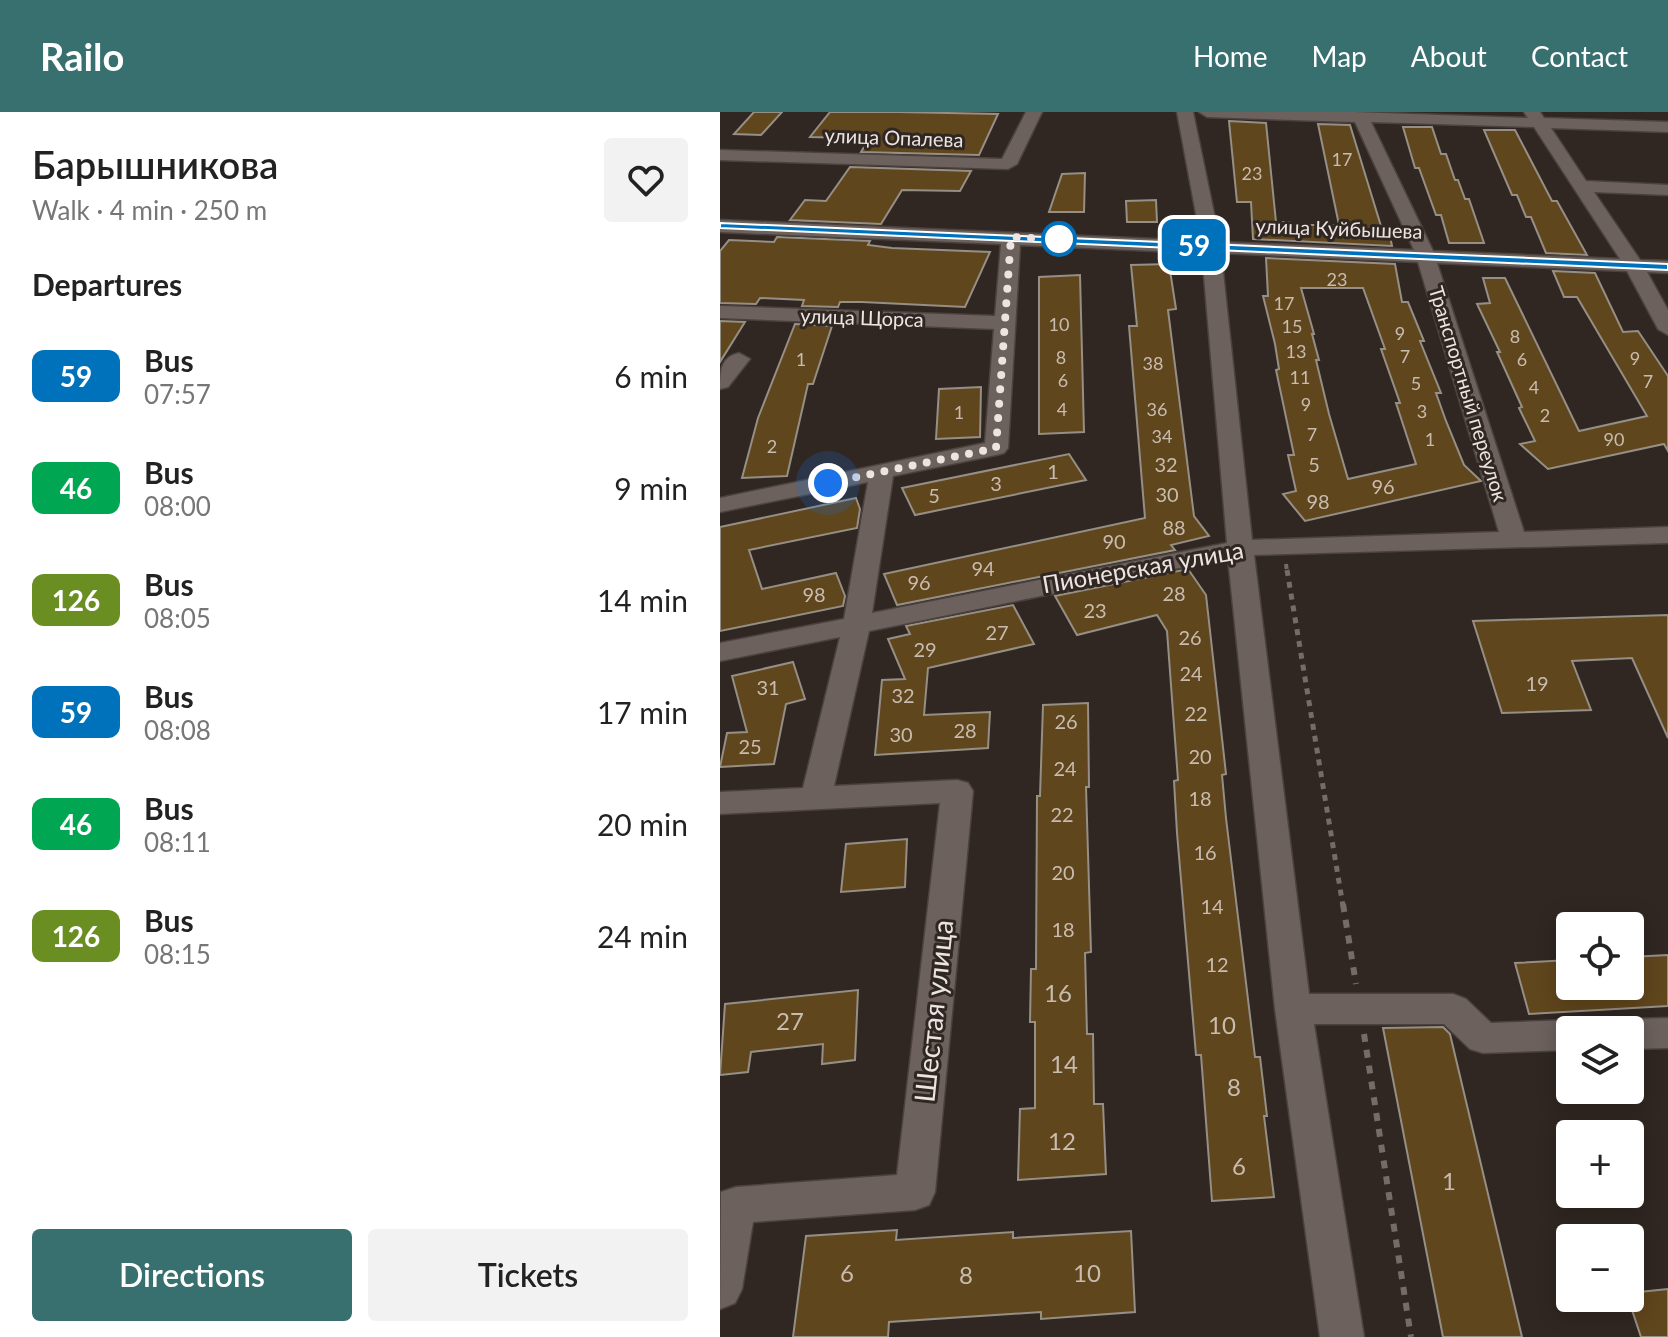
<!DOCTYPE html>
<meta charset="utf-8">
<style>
:root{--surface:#fff;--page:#f2f2f2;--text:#222;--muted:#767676;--accent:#386f6f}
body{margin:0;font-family:Lato,sans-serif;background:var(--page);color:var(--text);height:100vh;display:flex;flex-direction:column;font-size:30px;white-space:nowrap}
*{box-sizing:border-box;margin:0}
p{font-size:26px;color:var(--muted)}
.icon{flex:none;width:44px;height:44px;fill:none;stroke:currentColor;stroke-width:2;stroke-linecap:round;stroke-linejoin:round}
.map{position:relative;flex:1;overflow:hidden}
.sheet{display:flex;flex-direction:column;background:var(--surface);width:720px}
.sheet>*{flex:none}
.badge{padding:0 16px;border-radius:12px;font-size:28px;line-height:52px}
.tools{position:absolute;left:836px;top:800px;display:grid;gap:16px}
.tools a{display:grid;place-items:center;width:88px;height:88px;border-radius:8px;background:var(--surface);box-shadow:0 4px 20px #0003;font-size:40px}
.you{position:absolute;width:40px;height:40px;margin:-20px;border:6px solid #fff;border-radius:50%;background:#1a73e8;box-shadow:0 0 0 12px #1a73e833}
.map>.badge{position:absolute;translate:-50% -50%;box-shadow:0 0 0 4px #fff}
h2{padding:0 32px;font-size:30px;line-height:72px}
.round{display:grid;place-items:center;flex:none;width:84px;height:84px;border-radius:8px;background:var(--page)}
.summary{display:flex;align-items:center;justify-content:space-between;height:136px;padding:0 32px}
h1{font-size:38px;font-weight:600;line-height:60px}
.action{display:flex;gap:16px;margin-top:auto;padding:16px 32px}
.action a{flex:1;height:92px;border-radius:8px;background:var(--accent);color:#fff;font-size:32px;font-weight:600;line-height:92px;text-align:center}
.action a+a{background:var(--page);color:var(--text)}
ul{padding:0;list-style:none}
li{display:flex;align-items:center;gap:24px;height:112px;padding:0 32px}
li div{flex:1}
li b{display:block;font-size:30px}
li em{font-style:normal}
li .badge{min-width:88px;font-weight:700;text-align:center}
header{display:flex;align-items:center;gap:48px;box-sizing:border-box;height:112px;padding:0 40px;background:var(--accent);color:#fff}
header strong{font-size:38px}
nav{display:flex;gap:44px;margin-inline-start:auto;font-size:28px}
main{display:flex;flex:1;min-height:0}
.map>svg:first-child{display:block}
.building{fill:#60461d;stroke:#958f85;stroke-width:2;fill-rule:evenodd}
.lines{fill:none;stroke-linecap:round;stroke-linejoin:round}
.minor-casing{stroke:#4b423f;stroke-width:3}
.path-far2{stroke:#746c68;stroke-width:4;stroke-dasharray:5 5;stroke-linecap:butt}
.path-far1{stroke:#746c68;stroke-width:5;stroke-dasharray:6 6;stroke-linecap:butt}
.path{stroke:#746c68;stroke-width:6;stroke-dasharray:8 8;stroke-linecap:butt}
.minor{fill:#6c615c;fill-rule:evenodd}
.line{fill:#0072bc;stroke:#fff;stroke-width:2}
.walk{stroke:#ebe4e2;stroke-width:8;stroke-dasharray:0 14.4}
.stop-dot{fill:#fff;stroke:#0072bc;stroke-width:4}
.labels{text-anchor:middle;stroke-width:6;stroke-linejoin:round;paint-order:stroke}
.far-number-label{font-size:18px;fill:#c8bcb1}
.far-street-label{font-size:20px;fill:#ebe4e2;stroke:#302722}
.number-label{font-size:20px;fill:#c8bcb1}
.street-label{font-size:24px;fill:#ebe4e2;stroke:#302722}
.near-number-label{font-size:24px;fill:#c8bcb1}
.near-street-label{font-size:28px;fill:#ebe4e2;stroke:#302722}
</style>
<header>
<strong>Railo</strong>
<nav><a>Home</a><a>Map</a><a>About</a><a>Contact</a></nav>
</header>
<main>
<section class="sheet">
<div class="summary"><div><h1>Барышникова</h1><p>Walk · 4 min · 250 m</p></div><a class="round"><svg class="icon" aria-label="heart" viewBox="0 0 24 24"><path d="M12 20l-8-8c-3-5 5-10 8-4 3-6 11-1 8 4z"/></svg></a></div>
<h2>Departures</h2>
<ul>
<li><span class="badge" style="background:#0072bc;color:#fff">59</span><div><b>Bus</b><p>07:57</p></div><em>6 min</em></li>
<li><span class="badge" style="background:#00a651;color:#fff">46</span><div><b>Bus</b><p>08:00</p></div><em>9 min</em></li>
<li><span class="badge" style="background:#6b8e23;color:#fff">126</span><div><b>Bus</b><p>08:05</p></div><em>14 min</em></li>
<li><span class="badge" style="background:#0072bc;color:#fff">59</span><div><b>Bus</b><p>08:08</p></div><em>17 min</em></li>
<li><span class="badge" style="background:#00a651;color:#fff">46</span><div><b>Bus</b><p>08:11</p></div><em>20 min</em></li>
<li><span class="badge" style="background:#6b8e23;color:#fff">126</span><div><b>Bus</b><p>08:15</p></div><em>24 min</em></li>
</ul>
<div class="action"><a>Directions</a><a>Tickets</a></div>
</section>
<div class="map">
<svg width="948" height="1225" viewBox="0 0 948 1225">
<rect width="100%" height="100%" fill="#302722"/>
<g class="building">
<polygon points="34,0 62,0 41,23 14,22"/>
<polygon points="110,0 178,0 278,2 259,43 141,40 146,32 130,32 134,26 90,25"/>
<polygon points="509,9 546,11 556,110 570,110 571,113 619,113 598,12 630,13 661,114 668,114 672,134 533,127 531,90 517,90"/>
<polygon points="683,15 712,15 721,42 726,42 735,68 738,68 745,87 749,87 764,131 729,131 721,103 716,103 699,56 695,56"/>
<polygon points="764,18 795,18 832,89 837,89 867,143 826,141 811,105 806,105 797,83 792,83"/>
<polygon points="130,55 251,59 240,79 182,78 161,112 70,108 85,88 106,89"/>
<polygon points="365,61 364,100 329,100 342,62"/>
<polygon points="436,88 437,110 407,110 406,89"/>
<polygon points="57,125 150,129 148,133 172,136 270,140 245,195 142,190 120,190 118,195 82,194 84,188 40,186 36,192 0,191 0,139 9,128 54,130"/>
<path d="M546 146 675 152 682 190H688L704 229H700L721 281H716L726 309 744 353 761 369 585 409 563 382 576 379 568 343H574L556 258 559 257 555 232 543 184H548ZM581 176H643L665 237H661L680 291H676L696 352 628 367 609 302 596 248H599L592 222H594Z"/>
<polygon points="449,152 456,197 448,198 474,404 489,424 451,433 455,438 177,493 164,462 425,406 409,214 417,214 411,153"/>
<polygon points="833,159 875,161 903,220 918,219 948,264 948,339 944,332 828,357 800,332 815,329 799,296 802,295 777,240 780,240 757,192 770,191 763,166 785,166 859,319 927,304 857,185 844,185"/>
<polygon points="360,163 364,320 319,322 319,165"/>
<polygon points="0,209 25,210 0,250"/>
<polygon points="75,212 112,214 93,272 88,272 67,364 22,366 38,306"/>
<polygon points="261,275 260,325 216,327 219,277"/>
<polygon points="349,342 366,368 195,403 182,376"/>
<polygon points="136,386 140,397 137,416 29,438 42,477 116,461 125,484 123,494 0,519 0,415"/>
<polygon points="468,457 486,483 506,662 502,663 506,706 535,945 540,945 547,1004 544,1004 554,1085 492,1089 481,943 476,943 457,721 454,669 458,668 447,519 437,503 357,523 335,484"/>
<polygon points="293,493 314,532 208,556 204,603 270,600 268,636 155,643 162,568 185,567 168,527 190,522 186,514"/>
<polygon points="948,503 948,626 912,546 852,549 871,598 782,601 753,509"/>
<polygon points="73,550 85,587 66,592 54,652 0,655 7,621 27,620 12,564"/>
<polygon points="368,591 369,675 366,675 371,840 365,841 367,922 373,922 374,992 383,992 386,1062 298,1068 300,997 315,996 315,910 310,910 311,857 316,857 317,684 320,684 323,593"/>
<polygon points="187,727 185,775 121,780 126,732"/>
<polygon points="948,843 948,894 809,902 795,851 850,848 850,874 910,874 910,845"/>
<polygon points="138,878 135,948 102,952 103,932 31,940 28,960 0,963 5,892"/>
<polygon points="723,915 730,922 802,1225 723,1225 663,916"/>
<polygon points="177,1118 176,1128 293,1120 293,1126 411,1119 415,1200 321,1207 321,1200 169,1210 168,1225 73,1225 86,1124"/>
<polygon points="948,1177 948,1225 921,1225 910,1192 910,1181"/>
</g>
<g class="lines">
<g class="minor-casing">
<g id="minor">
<polygon points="306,0 322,0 297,52 288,57 0,48 0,38 282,47"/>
<path d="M457 0H473L500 130 694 138 635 10 487 5 479 0H634L808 6 804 0H820L824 6 948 10V20L831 16 866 69 948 73V83L874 80 920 148 948 149V161L927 160 948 198V223L938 217 907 159 717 151 804 420 948 415V431L534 443 589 882H733L746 887 771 911 850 908 863 912 866 918H850V938L763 941 750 937 724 912H594L644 1225H600L555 897 508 446 149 519 114 674 237 668 248 671 253 679 215 1080 209 1093 195 1098 33 1110 22 1177 15 1191 0 1197 1 1080 16 1075 177 1063 220 691 0 702V680L83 676 120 525 0 549V531L124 507 148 370 0 400V386L265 331 274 217 0 206V194L275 204 281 132 0 120V108L481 129ZM651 10 814 15 900 147 713 139ZM300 133 482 141 507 431 152 501 173 364 276 343 284 341 288 336ZM501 141 698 150 779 420 532 428Z"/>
<path d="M19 241 30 247 8 275 0 277C0 260 0 245 19 241Z"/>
<polygon points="948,906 948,936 910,937 910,918 893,918 897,911 910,907"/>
</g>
</g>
<polyline class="path-far2" points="566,452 567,460"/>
<polyline class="path-far1" points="567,458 623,794"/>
<g class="path">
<polyline points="623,792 636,872"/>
<polyline points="644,922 691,1225"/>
</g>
<use href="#minor" class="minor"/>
</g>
<polygon class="line" points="0,111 948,152 948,158 0,116"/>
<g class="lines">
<polyline class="walk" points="108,371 276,336 291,125 348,128 339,127"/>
</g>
<circle class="stop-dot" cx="339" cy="127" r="16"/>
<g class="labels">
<g class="far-number-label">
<text x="622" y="54">17</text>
<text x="532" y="68">23</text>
<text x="617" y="174">23</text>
<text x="564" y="198">17</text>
<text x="339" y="219">10</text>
<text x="572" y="221">15</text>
<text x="680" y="228">9</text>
<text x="795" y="231">8</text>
<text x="576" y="246">13</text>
<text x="685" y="251">7</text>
<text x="341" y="252">8</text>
<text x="915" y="253">9</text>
<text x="81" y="254">1</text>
<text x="802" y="254">6</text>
<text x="433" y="258">38</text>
<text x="580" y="272">11</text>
<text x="343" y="275">6</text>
<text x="928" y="276">7</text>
<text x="696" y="278">5</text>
<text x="814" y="282">4</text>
<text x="586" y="299">9</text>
<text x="342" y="304">4</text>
<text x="437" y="304">36</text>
<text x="702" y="306">3</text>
<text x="239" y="307">1</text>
<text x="825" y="310">2</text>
<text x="592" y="329">7</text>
<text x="442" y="331">34</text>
<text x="710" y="334">1</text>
<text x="894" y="334">90</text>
<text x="52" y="341">2</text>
</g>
<g class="far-street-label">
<text transform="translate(174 26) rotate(2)" y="7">улица Опалева</text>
<text transform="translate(619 117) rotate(2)" y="7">улица Куйбышева</text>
<text transform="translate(142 206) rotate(2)" y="7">улица Щорса</text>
<text transform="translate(748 282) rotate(73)" y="7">Транспортный переулок</text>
</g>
<g class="number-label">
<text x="446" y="360">32</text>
<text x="594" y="360">5</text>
<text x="333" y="367">1</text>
<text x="276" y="379">3</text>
<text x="663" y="382">96</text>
<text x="447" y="390">30</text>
<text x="214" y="391">5</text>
<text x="598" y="397">98</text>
<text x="454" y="423">88</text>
<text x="394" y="437">90</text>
<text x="263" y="464">94</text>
<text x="199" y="478">96</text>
<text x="454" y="489">28</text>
<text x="94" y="490">98</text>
<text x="375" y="506">23</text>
<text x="277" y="528">27</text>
<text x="470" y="533">26</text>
<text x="205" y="545">29</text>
<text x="471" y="569">24</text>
<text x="817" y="579">19</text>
<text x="48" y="583">31</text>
<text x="183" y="591">32</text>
<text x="476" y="609">22</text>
<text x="346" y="617">26</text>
<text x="245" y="626">28</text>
<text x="181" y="630">30</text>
<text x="30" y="642">25</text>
<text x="480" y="652">20</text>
<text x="345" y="664">24</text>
<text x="480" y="694">18</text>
<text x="342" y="710">22</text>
<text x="485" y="748">16</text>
<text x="343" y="768">20</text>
<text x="492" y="802">14</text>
<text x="343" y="825">18</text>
<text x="497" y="860">12</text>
</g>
<g class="street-label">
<text transform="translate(423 456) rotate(-10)" y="8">Пионерская улица</text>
</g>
<g class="near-number-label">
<text x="338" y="890">16</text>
<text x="70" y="918">27</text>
<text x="502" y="922">10</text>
<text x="344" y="961">14</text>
<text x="514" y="984">8</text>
<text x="342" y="1038">12</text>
<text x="519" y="1063">6</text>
<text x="729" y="1078">1</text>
<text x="127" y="1170">6</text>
<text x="367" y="1170">10</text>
<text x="246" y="1172">8</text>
</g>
<g class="near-street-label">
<text transform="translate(214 899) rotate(-84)" y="10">Шестая улица</text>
</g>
</g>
</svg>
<div class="tools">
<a><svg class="icon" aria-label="locate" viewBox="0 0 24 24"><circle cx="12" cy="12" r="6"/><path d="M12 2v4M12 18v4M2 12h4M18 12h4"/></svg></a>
<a><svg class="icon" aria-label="layers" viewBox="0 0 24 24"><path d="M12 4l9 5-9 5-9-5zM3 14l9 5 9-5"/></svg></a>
<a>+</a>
<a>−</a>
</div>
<div class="you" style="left:108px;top:371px"></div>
<b class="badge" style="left:474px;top:133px;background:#0072bc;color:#fff">59</b>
</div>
</main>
